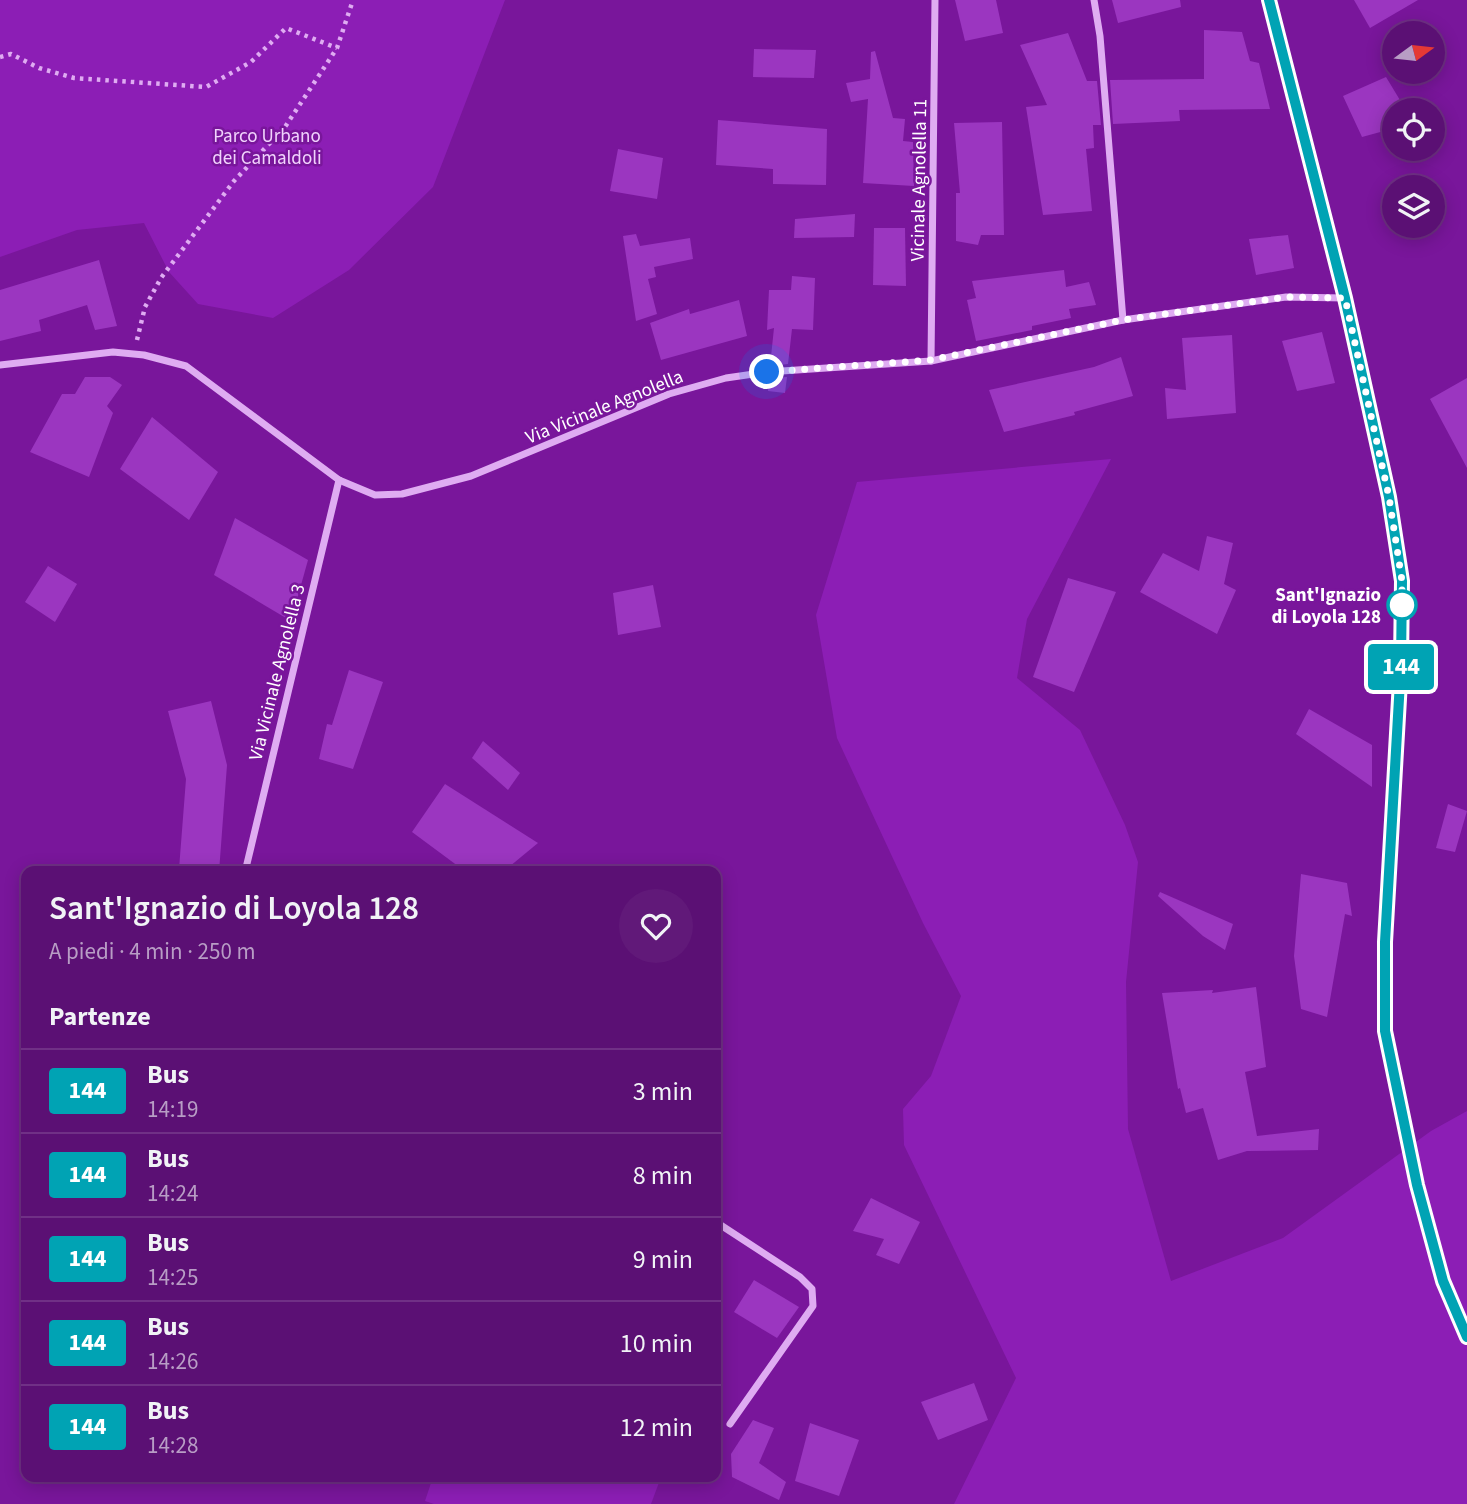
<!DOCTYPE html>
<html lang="it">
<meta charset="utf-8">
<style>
:root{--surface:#5b1074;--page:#611979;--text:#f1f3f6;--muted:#b89dc5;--line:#703086}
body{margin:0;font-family:"Source Sans 3",sans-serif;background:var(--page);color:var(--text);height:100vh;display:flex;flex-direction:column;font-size:26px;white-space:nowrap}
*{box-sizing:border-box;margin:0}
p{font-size:23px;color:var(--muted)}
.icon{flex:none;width:38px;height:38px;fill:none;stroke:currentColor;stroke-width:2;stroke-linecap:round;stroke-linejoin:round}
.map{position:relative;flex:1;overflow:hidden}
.panel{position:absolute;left:21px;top:866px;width:700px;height:616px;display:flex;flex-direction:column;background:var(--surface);border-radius:14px;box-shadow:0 4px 18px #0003,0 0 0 2px var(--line)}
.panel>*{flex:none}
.badge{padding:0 14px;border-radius:5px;font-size:24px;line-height:46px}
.needle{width:46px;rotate:75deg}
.tools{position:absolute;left:1382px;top:21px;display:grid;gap:14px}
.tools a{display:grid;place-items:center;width:63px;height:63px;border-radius:50%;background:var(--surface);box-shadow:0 4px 18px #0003,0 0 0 2px var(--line);font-size:35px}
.you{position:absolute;width:35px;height:35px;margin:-18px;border:5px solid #fff;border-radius:50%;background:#1a73e8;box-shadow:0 0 0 10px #1a73e833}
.map>.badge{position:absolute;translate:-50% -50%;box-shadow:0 0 0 4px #fff}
h2{padding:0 28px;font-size:26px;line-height:63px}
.round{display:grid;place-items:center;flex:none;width:74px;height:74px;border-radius:37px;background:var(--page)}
.overview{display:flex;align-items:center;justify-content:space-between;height:119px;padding:0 28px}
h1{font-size:33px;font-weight:600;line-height:52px}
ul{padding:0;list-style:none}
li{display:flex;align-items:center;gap:21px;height:84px;padding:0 28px;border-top:2px solid var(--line)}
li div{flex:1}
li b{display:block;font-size:26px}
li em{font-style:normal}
li .badge{min-width:77px;font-weight:700;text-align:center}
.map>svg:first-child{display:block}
.green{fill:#8c1eb5}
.building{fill:#9b36c0}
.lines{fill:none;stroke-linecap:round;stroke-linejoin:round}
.path{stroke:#dfacf2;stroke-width:4.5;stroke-dasharray:3.5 5;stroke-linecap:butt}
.street{stroke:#dfacf2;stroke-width:7}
.line-casing{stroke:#fff;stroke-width:16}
.line{stroke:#00a3b4;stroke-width:10}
.walk{stroke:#fff;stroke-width:7;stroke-dasharray:0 12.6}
.stop-dot{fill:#fff;stroke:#00a3b4;stroke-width:3.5}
.labels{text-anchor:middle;stroke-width:5;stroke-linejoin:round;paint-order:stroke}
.park-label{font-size:19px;fill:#f1d3fd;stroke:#79169b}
.street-label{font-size:19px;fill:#fff;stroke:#79169b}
.stop-label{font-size:19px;font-weight:bold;fill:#fff;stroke:#79169b;text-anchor:end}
</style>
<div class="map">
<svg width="1467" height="1504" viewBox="0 0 1467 1504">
<rect width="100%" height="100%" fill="#79169b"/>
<g class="green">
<polygon points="0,0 505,0 433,187 349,270 273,318 198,304 169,272 144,223 77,230 0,257"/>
<polygon points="1111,459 1027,619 1017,678 1080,730 1125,825 1138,862 1126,982 1128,1129 1171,1281 1283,1238 1431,1131 1467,1111 1467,1504 954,1504 1016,1378 904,1145 903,1109 931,1076 961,996 923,923 837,738 816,615 857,482"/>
<polygon points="433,1477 661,1477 651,1504 434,1504 425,1501"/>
</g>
<g class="building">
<polygon points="955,0 996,0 1003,33 965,41"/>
<polygon points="1112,0 1180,0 1181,7 1118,23"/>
<polygon points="1354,0 1418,0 1370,28"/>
<polygon points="1204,30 1242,32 1250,61 1259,63 1270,109 1179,110 1180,121 1113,124 1110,80 1204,79"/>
<polygon points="1068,33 1087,81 1097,81 1101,125 1093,125 1094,148 1086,149 1092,211 1043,215 1026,107 1047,105 1020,45"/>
<polygon points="754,49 816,50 814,78 753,77"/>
<polygon points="875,51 893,118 905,119 903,141 913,142 914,186 863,183 868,99 851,102 846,83 870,79 871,52"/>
<polygon points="1386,77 1406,110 1395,110 1395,128 1362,137 1343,96"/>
<polygon points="718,120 827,129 826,185 773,184 773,169 716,165"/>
<polygon points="1002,122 1004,235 981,235 978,245 956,241 956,193 960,193 954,123"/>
<polygon points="618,149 663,158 657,199 610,191"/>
<polygon points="855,214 854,237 794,238 795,219"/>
<polygon points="874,228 905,228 906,286 873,285"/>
<polygon points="636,234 640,246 690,238 693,259 654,267 656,277 648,279 657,314 636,321 623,236"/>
<polygon points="1288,235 1294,268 1256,275 1249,239"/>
<polygon points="99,260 117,326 95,330 87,305 39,320 41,331 0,341 0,290"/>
<polygon points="1064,270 1066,287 1089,282 1096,305 1069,309 1071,318 1032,326 1032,330 976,341 967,300 976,298 972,281"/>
<polygon points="792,276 815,278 813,330 792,329 788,364 770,366 774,328 767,330 769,290 791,290"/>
<polygon points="739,300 747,336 661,360 650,323 689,309 690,314"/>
<polygon points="1322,332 1335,383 1297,391 1282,341"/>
<polygon points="1232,335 1236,413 1167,419 1165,388 1186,390 1182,338"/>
<polygon points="1121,357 1133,396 1074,412 1075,415 1004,432 989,390 1094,367"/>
<polygon points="85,377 110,377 122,385 107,406 113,413 89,477 30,452 62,394 75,394"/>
<polygon points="787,377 785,393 768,391 769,378"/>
<polygon points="1467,378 1467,468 1430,399"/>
<polygon points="152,417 218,472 189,520 120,469"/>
<polygon points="235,518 308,560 291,621 214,575"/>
<polygon points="1207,536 1233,543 1224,584 1236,590 1217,634 1140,592 1163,553 1199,571"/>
<polygon points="48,566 77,584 55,622 25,602"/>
<polygon points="1068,578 1116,592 1074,692 1033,677"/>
<polygon points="653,585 661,627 618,635 613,593"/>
<polygon points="349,670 383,682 353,769 319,759 327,724 332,725"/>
<polygon points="211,701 227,765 219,872 197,872 179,869 186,779 168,711"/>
<polygon points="1309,709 1372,745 1372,787 1296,734"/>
<polygon points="483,741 520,773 508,790 472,758"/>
<polygon points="445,784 538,843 503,872 466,872 412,832"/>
<polygon points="1448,804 1467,811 1455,852 1436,848"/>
<polygon points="1301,874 1347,883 1352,916 1345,914 1327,1017 1301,1009 1294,956"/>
<polygon points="1160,892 1233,924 1225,950 1203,936 1158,896"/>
<polygon points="1256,987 1266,1067 1245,1072 1257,1136 1319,1129 1318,1150 1247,1151 1218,1160 1203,1108 1186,1113 1180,1088 1178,1089 1162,993 1213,990 1212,993"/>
<polygon points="871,1198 920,1222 899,1264 876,1255 884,1239 853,1231"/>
<polygon points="754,1280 799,1307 777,1338 734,1312"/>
<polygon points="974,1383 988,1420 938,1440 921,1402"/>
<polygon points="753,1420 774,1428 759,1463 786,1482 779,1500 732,1477 731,1454"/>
<polygon points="810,1423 859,1440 839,1496 795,1481"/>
</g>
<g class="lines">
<g class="path">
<polyline points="0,57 11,54 39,68 74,78 206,87 251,62 286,28 337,48"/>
<polyline points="137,340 145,307 161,278 234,181 285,127 337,48 353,0"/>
</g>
<g class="street">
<polyline points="1094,0 1100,36 1123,320"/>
<polyline points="1269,0 1345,298 1389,497 1402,581 1401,664 1385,942 1385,1032 1417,1185 1443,1281 1467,1337"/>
<polyline points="931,361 935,0"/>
<polyline points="0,365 113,352 144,355 186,366 339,480 375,495 402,494 471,476 669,394 726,378 767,372 931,361 1123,320 1286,297 1345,298"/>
<polyline points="245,872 339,480"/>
<polyline points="716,1222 800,1277 812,1289 813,1306 730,1424"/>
</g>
</g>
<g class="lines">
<g class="line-casing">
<polyline id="line" points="1269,0 1345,298 1389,497 1402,581 1401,664 1385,942 1385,1031 1417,1185 1443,1281 1467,1337"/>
</g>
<use href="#line" class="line"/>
<polyline class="walk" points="767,372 931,360 1123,320 1286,297 1345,298 1389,497 1402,581 1402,608 1402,605"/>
</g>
<circle class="stop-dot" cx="1402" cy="605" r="14"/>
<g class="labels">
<g class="park-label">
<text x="267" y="142">Parco Urbano<tspan x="267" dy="22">dei Camaldoli</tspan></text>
</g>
<g class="street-label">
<text transform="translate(918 180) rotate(-89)" y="7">Vicinale Agnolella 11</text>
<text transform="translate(604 406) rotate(-22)" y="7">Via Vicinale Agnolella</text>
<text transform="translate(276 672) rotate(-76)" y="7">Via Vicinale Agnolella 3</text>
</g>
<g class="stop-label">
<text x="1381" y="601">Sant'Ignazio<tspan x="1381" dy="22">di Loyola 128</tspan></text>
</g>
</g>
</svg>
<div class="tools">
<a><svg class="needle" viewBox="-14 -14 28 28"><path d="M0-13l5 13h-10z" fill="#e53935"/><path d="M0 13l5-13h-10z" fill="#b89dc5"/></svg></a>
<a><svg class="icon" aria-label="locate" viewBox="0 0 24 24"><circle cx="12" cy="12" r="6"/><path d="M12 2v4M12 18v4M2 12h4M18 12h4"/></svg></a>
<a><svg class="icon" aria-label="layers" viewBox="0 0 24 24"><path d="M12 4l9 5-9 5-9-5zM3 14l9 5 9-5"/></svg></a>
</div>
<div class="you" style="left:767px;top:372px"></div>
<b class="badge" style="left:1401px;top:667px;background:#00a3b4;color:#fff">144</b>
<section class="panel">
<div class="overview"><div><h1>Sant'Ignazio di Loyola 128</h1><p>A piedi · 4 min · 250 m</p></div><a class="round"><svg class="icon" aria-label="heart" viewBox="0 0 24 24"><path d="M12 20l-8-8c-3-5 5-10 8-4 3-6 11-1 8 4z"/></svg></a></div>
<h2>Partenze</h2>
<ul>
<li><span class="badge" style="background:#00a3b4;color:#fff">144</span><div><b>Bus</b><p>14:19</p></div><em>3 min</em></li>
<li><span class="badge" style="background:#00a3b4;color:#fff">144</span><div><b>Bus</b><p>14:24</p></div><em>8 min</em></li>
<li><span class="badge" style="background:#00a3b4;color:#fff">144</span><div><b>Bus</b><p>14:25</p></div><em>9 min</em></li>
<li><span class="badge" style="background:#00a3b4;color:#fff">144</span><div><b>Bus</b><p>14:26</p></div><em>10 min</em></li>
<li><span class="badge" style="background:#00a3b4;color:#fff">144</span><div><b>Bus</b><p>14:28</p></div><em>12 min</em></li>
</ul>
</section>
</div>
